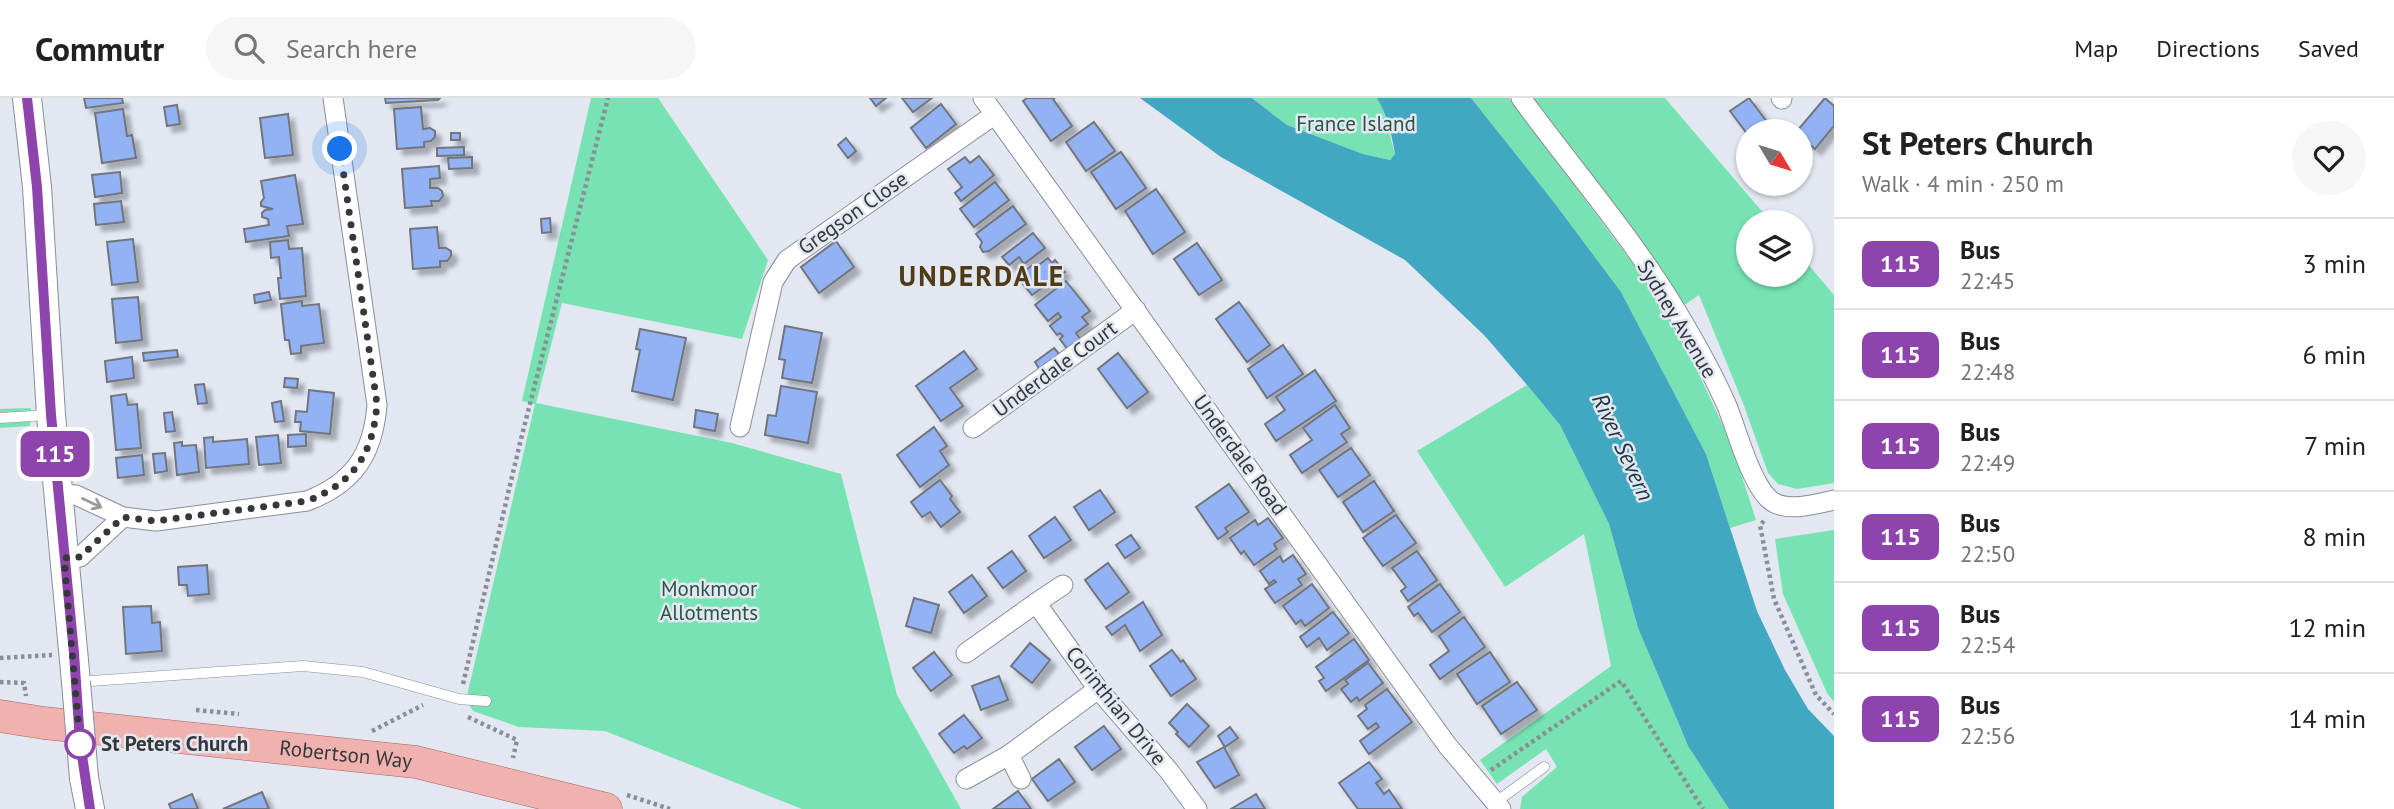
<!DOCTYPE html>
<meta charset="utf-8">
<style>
:root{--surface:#fff;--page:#f6f6f6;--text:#202124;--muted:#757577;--line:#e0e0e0}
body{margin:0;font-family:"PT Sans",sans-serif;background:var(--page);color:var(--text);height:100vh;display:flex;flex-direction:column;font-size:26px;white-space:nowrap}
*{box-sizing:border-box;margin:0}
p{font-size:23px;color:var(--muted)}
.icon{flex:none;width:38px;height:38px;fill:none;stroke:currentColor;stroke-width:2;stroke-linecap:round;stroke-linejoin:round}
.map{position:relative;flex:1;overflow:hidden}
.drawer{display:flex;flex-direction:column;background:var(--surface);width:560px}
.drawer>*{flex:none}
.badge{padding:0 14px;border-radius:10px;font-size:24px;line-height:46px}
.needle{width:46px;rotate:128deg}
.controls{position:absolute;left:1736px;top:21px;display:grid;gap:14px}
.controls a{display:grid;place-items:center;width:77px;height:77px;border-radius:50%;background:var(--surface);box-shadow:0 2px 5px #0004;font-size:35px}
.you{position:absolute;width:35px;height:35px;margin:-18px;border:5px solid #fff;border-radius:50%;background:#1a73e8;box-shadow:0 0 0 10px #1a73e833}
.map>.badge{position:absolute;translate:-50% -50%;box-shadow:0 0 0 4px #fff}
.round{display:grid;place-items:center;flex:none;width:74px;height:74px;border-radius:37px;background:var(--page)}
.summary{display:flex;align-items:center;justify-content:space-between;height:119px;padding:0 28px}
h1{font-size:33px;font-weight:700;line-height:52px}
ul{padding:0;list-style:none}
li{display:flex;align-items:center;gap:21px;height:91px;padding:0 28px;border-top:2px solid var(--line)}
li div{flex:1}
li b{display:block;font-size:26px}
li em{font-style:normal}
li .badge{min-width:77px;font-weight:700;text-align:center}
header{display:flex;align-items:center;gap:42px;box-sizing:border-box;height:98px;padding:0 35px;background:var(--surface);border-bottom:2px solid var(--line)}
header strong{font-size:33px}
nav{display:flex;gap:38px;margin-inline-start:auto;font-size:24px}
.search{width:490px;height:63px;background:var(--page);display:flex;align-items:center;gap:18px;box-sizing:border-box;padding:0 24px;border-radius:38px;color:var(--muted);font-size:26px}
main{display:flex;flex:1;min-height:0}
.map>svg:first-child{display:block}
.green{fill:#77e3b2}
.water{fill:#42a8c2}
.building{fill:#93b2f3;stroke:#71757e;stroke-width:2;filter:url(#shadow)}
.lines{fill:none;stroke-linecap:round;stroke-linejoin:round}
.lane-casing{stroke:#898e97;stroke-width:11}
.street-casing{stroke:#898e97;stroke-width:21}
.secondary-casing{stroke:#898e97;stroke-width:30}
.primary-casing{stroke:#a76563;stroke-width:33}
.path{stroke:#8a8e95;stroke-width:4.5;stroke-dasharray:3.5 3.5;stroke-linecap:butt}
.lane{stroke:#fff;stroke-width:10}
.street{stroke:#fff;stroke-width:19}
.secondary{stroke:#fff;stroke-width:28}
.primary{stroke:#efb2af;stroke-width:32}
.secondary-bridge-casing{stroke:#898e97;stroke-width:30;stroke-linecap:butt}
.secondary-bridge{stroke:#fff;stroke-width:28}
.oneway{stroke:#9a9b9d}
.line-casing{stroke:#fff;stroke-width:16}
.line{stroke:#8e44ad;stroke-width:10}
.walk{stroke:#35373b;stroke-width:7;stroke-dasharray:0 12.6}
.stop-dot{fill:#fff;stroke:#8e44ad;stroke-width:3.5}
.labels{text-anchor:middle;stroke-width:5;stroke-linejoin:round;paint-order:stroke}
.park-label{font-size:21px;fill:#285641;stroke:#e2e7f1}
.street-label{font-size:21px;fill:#35373b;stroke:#e2e7f1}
.stop-label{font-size:21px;font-weight:bold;fill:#35373b;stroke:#e2e7f1;text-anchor:start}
.water-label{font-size:23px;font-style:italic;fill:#1d343b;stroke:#e2e7f1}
.district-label{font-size:28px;font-weight:bold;letter-spacing:2px;fill:#4e3c16;stroke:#e2e7f1}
</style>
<header>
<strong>Commutr</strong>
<div class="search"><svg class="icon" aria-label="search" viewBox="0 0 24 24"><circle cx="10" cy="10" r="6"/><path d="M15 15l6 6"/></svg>Search here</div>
<nav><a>Map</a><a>Directions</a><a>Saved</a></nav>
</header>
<main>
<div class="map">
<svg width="1834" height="711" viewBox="0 0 1834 711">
<defs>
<filter id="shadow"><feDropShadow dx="6" dy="6" stdDeviation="2" flood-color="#0004"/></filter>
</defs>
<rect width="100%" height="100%" fill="#e2e7f1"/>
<g class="green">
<polygon points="591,0 658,0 768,162 742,241 562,205 536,305 732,345 841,376 897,597 961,711 802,711 605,633 519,629 473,613 466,602 535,306 522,303"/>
<polygon points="1252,0 1377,0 1382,8 1395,56 1390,62 1363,56 1287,27"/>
<polygon points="1471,0 1509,0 1651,190 1697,272 1731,345 1756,422 1730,430 1706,356 1621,194 1553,103"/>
<polygon points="1531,0 1665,0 1771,124 1748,124 1748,177 1801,177 1801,158 1834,197 1834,385 1797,391 1778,386 1768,375 1743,305 1699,197 1683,208"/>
<polygon points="1527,287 1560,327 1609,426 1638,530 1681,631 1688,648 1729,711 1520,711 1522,699 1557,669 1546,651 1497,686 1480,662 1611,568 1584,436 1505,489 1417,353"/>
<polygon points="31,310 30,328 0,330 0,311"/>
<polygon points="1834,432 1834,604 1827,595 1783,496 1775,441"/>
</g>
<path class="water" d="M1140 0H1252L1287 27 1363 56 1390 62 1395 56C1392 37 1387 17 1377 0H1471L1553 103 1621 194 1706 356 1757 513 1785 572 1808 611 1834 638V711H1729L1688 648 1681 631 1638 530 1609 426 1560 327 1527 287 1485 238 1405 162 1221 59Z"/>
<g class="building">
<polygon points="84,0 122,0 123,5 86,10"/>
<polygon points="385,0 440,0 438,2 386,5"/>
<polygon points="870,0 886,0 876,8"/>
<polygon points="902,0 932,0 913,14"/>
<polygon points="1027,0 1055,0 1053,1 1072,28 1051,43 1023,3"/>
<polygon points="1749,0 1774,33 1748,33 1748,37 1730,13"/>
<polygon points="1825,0 1834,8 1834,28 1815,51 1801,40 1801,33 1797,33"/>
<polygon points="941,6 956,26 926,50 911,30"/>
<polygon points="177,7 180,26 167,28 164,9"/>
<polygon points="421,9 423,31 430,30 435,33 435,39 431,43 424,44 424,49 397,51 394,11"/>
<polygon points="123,11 127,38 132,37 136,60 102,65 95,15"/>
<polygon points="288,16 293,57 265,60 260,20"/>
<polygon points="1094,24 1115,53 1086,73 1066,44"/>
<rect x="451" y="35" width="9" height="7"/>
<polygon points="846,40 856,53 848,60 838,47"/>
<polygon points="464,49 464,57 437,58 437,50"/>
<polygon points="1121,54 1146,90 1116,111 1091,74"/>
<polygon points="979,58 994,77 961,103 955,95 962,89 948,71 965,59 970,65"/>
<polygon points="472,59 472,70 449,71 448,60"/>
<polygon points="439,68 440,80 430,81 430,90 438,90 442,93 443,98 439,103 431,103 432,108 405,110 402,71"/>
<polygon points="120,74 122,95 95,99 92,77"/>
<polygon points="295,77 303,126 287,128 289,138 246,144 244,131 269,127 268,121 262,119 262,115 265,112 273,111 261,108 261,104 264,100 261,83"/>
<polygon points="995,84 1009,102 974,129 960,111"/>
<polygon points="1156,91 1185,134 1153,156 1125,113"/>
<polygon points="121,103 124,124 96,127 94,106"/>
<polygon points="1013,108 1026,126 989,153 983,154 980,149 982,144 976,136"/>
<polygon points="550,120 551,134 542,135 541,121"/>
<polygon points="437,129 439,150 446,150 451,153 451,158 447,163 440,163 440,169 413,171 410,131"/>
<polygon points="1033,135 1045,150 1024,166 1019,159 1009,167 1002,159"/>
<polygon points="133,141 138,184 112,187 107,144"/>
<polygon points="288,142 289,151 302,150 306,198 280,201 278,180 281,180 279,159 271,160 270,144"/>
<polygon points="836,143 854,169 819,195 801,169"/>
<polygon points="1197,145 1222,182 1199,197 1174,161"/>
<polygon points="1048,160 1052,165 1055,162 1065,174 1032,197 1017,179 1034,166 1036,169"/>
<polygon points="1066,183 1090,213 1082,219 1088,226 1076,235 1081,242 1068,252 1060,241 1063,238 1060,235 1057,237 1050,228 1061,219 1058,215 1048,223 1035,207"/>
<polygon points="269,194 271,202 255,205 254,197"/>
<polygon points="138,199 142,242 116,245 112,201"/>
<polygon points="302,203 302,208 319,206 324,245 301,248 301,255 291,256 289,242 285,242 281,206"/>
<polygon points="1239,204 1270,247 1247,264 1216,221"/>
<polygon points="785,228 822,235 812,285 782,280 785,262 779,261"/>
<polygon points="640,231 686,240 673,302 632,293 640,252 636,251"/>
<polygon points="1283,247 1303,276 1267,300 1248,271"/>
<polygon points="1054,250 1060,257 1040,272 1035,264"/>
<polygon points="177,252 178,259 144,263 143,255"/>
<polygon points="964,253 977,271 950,290 963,308 941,323 916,288"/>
<polygon points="1118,255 1148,294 1127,310 1098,271"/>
<polygon points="132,259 134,280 107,284 105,263"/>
<polygon points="1315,272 1336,303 1276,343 1265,326 1285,312 1276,299"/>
<polygon points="285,280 298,281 297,290 284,289"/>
<polygon points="204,286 207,305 198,306 195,287"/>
<polygon points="781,288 817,294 808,345 765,337 768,317 776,318"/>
<polygon points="309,292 334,295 330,336 300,333 301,324 295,324 296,313 307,314"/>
<polygon points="126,296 128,307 137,306 141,350 116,352 111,298"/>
<polygon points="281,303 284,323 275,324 272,305"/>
<polygon points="1335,307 1350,330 1341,336 1347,344 1302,375 1290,357 1312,342 1303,330"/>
<polygon points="696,312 718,316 715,333 694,329"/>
<polygon points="172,314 175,333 166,334 164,315"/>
<polygon points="934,329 947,348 940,353 949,367 920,389 897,357"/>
<polygon points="306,336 306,348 288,349 288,337"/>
<polygon points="278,337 281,365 259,367 256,339"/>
<polygon points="213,339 213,344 247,341 249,366 206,370 204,340"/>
<polygon points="182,344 182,348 196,347 199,374 177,377 174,345"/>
<polygon points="1351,350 1370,377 1338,399 1319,372"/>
<polygon points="165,355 167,373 155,375 153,356"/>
<polygon points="142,357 144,377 118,380 116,360"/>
<polygon points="940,382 952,398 950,401 960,414 941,429 930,414 922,419 911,404"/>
<polygon points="1374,383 1394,413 1363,434 1343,404"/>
<polygon points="1229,386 1249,414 1225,430 1228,434 1218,441 1196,409"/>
<polygon points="1100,392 1115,414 1089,432 1074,409"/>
<polygon points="1396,417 1416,445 1383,468 1363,440"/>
<polygon points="1055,419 1071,442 1044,460 1029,438"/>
<polygon points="1268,420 1283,440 1274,446 1277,451 1254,467 1244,453 1241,456 1230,440 1255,422 1258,427"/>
<polygon points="1131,437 1140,450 1125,460 1116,447"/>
<polygon points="1012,453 1026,473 1003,490 988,470"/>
<polygon points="1417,453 1437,482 1408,503 1401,493 1406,489 1392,470"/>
<polygon points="1293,457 1306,476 1298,481 1302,487 1275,505 1265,491 1276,484 1274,482 1269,486 1260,473 1280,458 1283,464"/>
<polygon points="1108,465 1129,494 1106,511 1085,482"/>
<polygon points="207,467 209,496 188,498 187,487 179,487 178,469"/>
<polygon points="972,477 987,498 964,515 949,494"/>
<polygon points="1312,486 1329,510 1305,528 1301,522 1296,526 1283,508"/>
<polygon points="1440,486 1460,514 1432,534 1418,515 1414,518 1408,509"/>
<polygon points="914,500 939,507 931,535 906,528"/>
<polygon points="1143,504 1162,537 1140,553 1125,527 1112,537 1106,529"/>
<polygon points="151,508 152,525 160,524 162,553 126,556 123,509"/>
<polygon points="1333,514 1349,535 1327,552 1319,540 1307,549 1300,539"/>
<polygon points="1464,519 1485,549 1440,581 1430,567 1449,553 1439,538"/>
<polygon points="1354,541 1369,562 1326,593 1319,583 1324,580 1316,569"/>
<polygon points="1030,545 1050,562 1032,585 1011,568"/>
<polygon points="1172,552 1181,564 1183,562 1196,581 1171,598 1150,568"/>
<polygon points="934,554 952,577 931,593 913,570"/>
<polygon points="1490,554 1510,584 1477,606 1457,576"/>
<polygon points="1368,565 1383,585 1359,603 1357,599 1351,604 1341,591 1348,586 1345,582"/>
<polygon points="999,578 1008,602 981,612 972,588"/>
<polygon points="1517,584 1537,612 1501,636 1482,608"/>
<polygon points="1387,591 1412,624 1369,656 1360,643 1379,629 1376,625 1368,631 1358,618 1367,611 1365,607"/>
<polygon points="1187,606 1209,628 1189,649 1176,636 1178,634 1169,625"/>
<polygon points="964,617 982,640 967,651 964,648 954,655 939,636"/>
<polygon points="1104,628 1121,651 1092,672 1075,649"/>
<polygon points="1230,629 1238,640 1225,649 1218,638"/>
<polygon points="1224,649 1239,677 1215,690 1197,664"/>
<polygon points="1059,661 1075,684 1048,703 1032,681"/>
<polygon points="1369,664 1382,681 1376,685 1384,696 1389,692 1402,711 1358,711 1339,685"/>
<polygon points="1018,693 1031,711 993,711"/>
<polygon points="262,694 269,711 223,711"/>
<polygon points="192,696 198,711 171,711 169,706"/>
<polygon points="1256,696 1265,711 1231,711"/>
</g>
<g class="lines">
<g class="lane-casing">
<g id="lane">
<polyline points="0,320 48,317"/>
<polyline points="77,584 303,568 363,574 459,601 486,603"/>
<polyline points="1496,704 1544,669"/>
</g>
</g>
<g class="street-casing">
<g id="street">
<polyline points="983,0 1447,647 1501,711"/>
<path d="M1521 0C1573 71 1632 139 1677 214 1695 244 1713 276 1727 308 1737 333 1750 382 1768 400 1783 416 1815 406 1834 402"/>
<polyline points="1781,0 1782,1"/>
<polyline points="740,329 773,184 787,162 994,17"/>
<polyline points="973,330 1136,212"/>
<path d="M59 396 76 397 123 419 156 423 307 403C354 385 373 356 377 307L333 0"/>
<polyline points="64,460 80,459 123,419"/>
<polyline points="1036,505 1063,487"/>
<polyline points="966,555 1036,505 1098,591 1169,673 1197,711"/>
<polyline points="1009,657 1021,681"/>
<polyline points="966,681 1009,657 1098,591"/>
</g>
</g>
<g class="secondary-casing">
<g id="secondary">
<polyline points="27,0 37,89 51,317 76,584"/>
<polyline points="84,680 90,711"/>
</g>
</g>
<g class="primary-casing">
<g id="primary">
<path id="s1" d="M0 618 44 625 416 664 606 711"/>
</g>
</g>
<g class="path">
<polyline points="1764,423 1760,427 1774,501 1816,597 1834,616"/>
<polyline points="0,560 52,557"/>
<polyline points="0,584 24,585 26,598"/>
<polyline points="463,586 520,345 608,0"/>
<polyline points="196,612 239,616"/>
<polyline points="468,619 517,642 513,660"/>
<polyline points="372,633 423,607"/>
<polyline points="1491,672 1621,583 1703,711"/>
<polyline points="627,697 670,711"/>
</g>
<use href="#lane" class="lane"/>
<use href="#street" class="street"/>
<use href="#secondary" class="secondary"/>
<use href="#primary" class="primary"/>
<g class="secondary-bridge-casing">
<polyline id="secondary-bridge" points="76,584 84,680"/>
</g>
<use href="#secondary-bridge" class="secondary-bridge"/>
</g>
<defs><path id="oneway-shaft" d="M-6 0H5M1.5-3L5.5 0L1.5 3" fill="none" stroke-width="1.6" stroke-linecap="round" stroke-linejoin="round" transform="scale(1.75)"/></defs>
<use class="oneway" href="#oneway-shaft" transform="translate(92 405) rotate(25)"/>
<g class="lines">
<g class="line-casing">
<polyline id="line" points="27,0 37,89 51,317 74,555 80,644 90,711"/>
</g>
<use href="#line" class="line"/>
<path class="walk" d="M80 646 64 460 80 459 123 419 156 423 307 403C354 385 373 356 377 306L340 51"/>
</g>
<circle class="stop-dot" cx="80" cy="646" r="14"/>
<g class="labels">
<g class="park-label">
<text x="1356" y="33">France Island</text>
<text x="709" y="498">Monkmoor<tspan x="709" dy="24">Allotments</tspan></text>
</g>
<g class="street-label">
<text transform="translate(853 115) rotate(-35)" y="7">Gregson Close</text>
<text transform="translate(1677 221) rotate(59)" y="7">Sydney Avenue</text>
<text transform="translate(1055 271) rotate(-36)" y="7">Underdale Court</text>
<text transform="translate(1240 357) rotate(54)" y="7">Underdale Road</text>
<text transform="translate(1116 608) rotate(51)" y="7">Corinthian Drive</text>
<text dy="7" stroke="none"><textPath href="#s1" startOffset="348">Robertson Way</textPath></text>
</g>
<g class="stop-label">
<text x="101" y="653">St Peters Church</text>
</g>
<g class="water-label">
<text transform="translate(1623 349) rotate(65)" y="8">River Severn</text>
</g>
<g class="district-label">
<text x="982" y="188">UNDERDALE</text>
</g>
</g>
</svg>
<div class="controls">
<a><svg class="needle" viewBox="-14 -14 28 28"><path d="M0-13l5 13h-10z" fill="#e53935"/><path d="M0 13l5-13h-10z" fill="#757577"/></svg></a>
<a><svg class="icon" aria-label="layers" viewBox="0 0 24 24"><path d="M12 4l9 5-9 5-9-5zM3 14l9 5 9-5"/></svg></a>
</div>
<div class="you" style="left:340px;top:51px"></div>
<b class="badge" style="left:55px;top:356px;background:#8e44ad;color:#fff">115</b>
</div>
<section class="drawer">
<div class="summary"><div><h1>St Peters Church</h1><p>Walk · 4 min · 250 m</p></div><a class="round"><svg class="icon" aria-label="heart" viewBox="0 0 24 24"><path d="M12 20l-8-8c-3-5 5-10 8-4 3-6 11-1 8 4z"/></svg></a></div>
<ul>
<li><span class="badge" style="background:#8e44ad;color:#fff">115</span><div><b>Bus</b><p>22:45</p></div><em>3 min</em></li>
<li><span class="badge" style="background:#8e44ad;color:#fff">115</span><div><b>Bus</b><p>22:48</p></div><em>6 min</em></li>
<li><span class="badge" style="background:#8e44ad;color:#fff">115</span><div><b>Bus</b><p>22:49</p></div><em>7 min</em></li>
<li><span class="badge" style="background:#8e44ad;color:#fff">115</span><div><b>Bus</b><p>22:50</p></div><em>8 min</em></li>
<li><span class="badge" style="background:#8e44ad;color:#fff">115</span><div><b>Bus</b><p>22:54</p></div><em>12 min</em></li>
<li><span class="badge" style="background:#8e44ad;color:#fff">115</span><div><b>Bus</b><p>22:56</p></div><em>14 min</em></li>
</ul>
</section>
</main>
